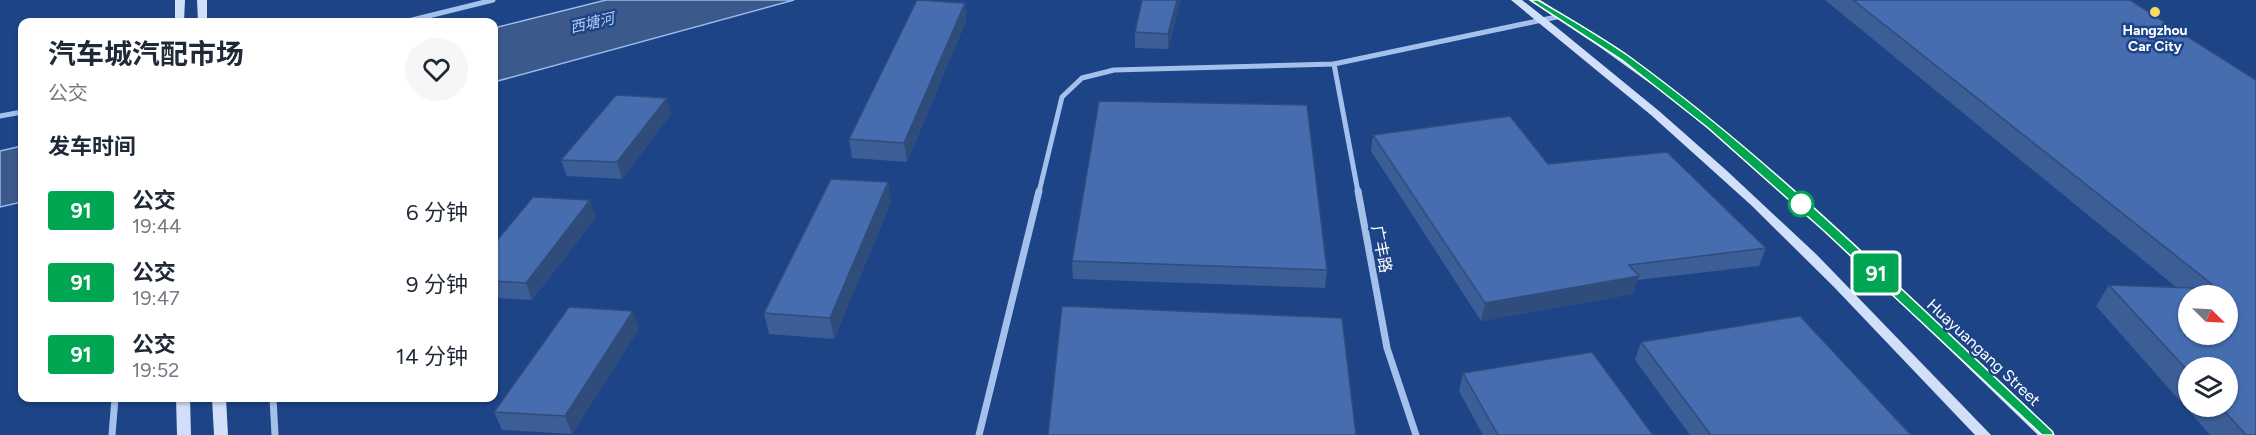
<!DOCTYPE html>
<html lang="zh">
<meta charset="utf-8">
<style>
:root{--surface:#fff;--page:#f6f6f7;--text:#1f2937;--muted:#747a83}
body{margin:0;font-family:Figtree,"Noto Sans SC",sans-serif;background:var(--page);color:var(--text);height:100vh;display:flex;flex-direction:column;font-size:22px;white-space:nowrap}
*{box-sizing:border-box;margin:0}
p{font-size:20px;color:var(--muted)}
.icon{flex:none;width:33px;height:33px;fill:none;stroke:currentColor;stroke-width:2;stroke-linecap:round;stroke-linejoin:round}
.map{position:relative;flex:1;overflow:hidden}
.sheet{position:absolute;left:18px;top:18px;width:480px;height:384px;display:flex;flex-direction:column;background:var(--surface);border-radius:12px;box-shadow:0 2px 4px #0004}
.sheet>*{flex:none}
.badge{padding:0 12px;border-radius:4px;font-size:21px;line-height:39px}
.needle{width:39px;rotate:114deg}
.tools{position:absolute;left:2178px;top:285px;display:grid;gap:12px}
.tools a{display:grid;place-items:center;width:60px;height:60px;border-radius:50%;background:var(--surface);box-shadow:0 2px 4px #0004;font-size:30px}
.map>.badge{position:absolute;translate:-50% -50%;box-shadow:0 0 0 3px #fff}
h2{padding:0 30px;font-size:22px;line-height:54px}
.round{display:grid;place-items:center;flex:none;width:63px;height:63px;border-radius:32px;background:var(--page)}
.headline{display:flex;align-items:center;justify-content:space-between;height:102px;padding:0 30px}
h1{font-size:28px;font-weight:700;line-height:45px}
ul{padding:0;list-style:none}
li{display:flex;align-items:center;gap:18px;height:72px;padding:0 30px}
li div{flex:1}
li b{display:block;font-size:22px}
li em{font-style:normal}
li .badge{min-width:66px;font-weight:700;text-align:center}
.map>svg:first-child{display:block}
.water{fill:#3c598b;stroke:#99baed;stroke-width:1.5}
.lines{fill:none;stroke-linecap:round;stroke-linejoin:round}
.street-far1{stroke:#a5c0eb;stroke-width:5}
.street{stroke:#a5c0eb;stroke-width:7}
.secondary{fill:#d1e0f8;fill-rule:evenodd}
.wall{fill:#3b5e97;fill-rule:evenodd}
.shaded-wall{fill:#304c7b}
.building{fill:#456db0;stroke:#304c7b;stroke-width:1.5;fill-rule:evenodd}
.line{fill:#00a651;stroke:#fff;stroke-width:1.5}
.poi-dot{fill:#fbda63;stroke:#1d4487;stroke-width:2}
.stop-dot{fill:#fff;stroke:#00a651;stroke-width:3}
.labels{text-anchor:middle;stroke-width:5;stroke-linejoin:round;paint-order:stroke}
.far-poi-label{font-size:14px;font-weight:bold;fill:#fff;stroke:#1d4487}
.far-water-label{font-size:15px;font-style:italic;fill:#b1caf3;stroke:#1d4487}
.street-label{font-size:16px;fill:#fff;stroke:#1d4487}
</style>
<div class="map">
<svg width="2256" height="435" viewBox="0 0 2256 435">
<rect width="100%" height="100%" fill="#1d4487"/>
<g class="water">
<polygon points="606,0 794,0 494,82 494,28"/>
<polygon points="22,146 22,202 0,207 0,151"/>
</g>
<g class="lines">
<g class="street-far1">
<polyline points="404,22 493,0"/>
<polyline points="1334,64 1358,192"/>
<polyline points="0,116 22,112"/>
<polyline points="1039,192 1062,97 1082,78 1114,70 1334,64 1561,16"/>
</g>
<g class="street">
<polyline points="1358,191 1387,348 1416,435"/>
<polyline points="273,398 275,435"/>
<polyline points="112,435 115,398"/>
<polyline points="979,435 1039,191"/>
</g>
<g class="secondary">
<polygon points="175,0 185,0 184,22 175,22"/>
<polygon points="197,0 207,0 207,22 198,22"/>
<polygon points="1511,0 1522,0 1555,26 1659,111 1726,170 1817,255 1991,435 1975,435 1833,286 1751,205 1651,115"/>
<polygon points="1529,0 1540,0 1608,43 1676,93 1742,145 1869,258 2054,435 2038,435 1860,263 1734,150 1669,97 1601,48"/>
<polygon points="176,398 190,398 191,435 177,435"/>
<polygon points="212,398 226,398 228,435 214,435"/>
</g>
</g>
<g class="wall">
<polygon points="1142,0 1181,0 1168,49 1135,48 1135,32"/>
<path d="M1825 0H2130L2248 75 2256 435H2210L2096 306 2109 285 2176 287ZM2188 368 2228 406H2188Z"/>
<polygon points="965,3 966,21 907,162 852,158 849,139"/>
<polygon points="671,114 622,179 567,176 561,160"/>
<polygon points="1373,135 1548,164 1766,248 1759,266 1637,280 1633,294 1481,321 1371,151"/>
<polygon points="888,182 891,202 834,339 769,334 764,313"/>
<polygon points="596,217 532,300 494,298 494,244"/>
<polygon points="1072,261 1327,270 1325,288 1073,279"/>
<polygon points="639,328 572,434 502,430 494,412"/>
<polygon points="1641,342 1911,435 1690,435 1635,360"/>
<polygon points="1463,373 1653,435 1483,435 1459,391"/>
</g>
<g class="shaded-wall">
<polygon points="1177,0 1181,0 1168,49 1168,34"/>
<polygon points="965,3 966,21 907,162 904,143"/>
<polygon points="667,98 671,114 622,179 617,162"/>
<polygon points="888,182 891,202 834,339 830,318"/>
<polygon points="590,200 596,217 532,300 526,283"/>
<polygon points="1639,276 1633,294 1481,321 1485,303"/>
<polygon points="633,311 639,328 572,434 565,416"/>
</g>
<g class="building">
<polygon points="917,0 965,3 904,143 849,139"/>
<polygon points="1142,0 1177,0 1168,34 1135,32"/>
<path d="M1853 0H2130L2256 80V435H2246L2220 406H2228V368H2188V371L2109 285 2218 289ZM2188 296H2228V334H2188Z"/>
<polygon points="616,95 667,98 617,162 561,160"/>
<polygon points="1099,101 1307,105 1327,270 1072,261"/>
<polygon points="1510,116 1548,164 1667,152 1766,248 1629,265 1639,276 1485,303 1373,135"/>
<polygon points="831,179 888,182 830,318 764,313"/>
<polygon points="533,197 590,200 526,283 494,281 494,244"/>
<polygon points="1062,306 1342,318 1356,435 1048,435"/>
<polygon points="569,307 633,311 565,416 494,412"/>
<polygon points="1800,316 1911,435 1711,435 1641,342"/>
<polygon points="1592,352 1653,435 1498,435 1463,373"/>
</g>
<path class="line" d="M1530 0H1538C1568 18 1600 36 1630 57 1782 168 1915 303 2052 431L2054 435H2042L1824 231 1708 128 1622 60Z"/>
<circle class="poi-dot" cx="2155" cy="12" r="6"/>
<circle class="stop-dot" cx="1801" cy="204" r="12"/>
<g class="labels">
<g class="far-poi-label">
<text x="2155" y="35">Hangzhou<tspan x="2155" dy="16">Car City</tspan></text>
</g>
<g class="far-water-label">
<text transform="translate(592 23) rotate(-13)" y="5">西塘河</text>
</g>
<g class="street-label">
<text transform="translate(1382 249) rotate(79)" y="6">广丰路</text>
<text transform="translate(1984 352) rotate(43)" y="6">Huayuangang Street</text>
</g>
</g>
</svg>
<div class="tools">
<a><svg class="needle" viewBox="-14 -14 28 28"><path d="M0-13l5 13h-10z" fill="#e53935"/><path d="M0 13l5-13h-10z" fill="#747a83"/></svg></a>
<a><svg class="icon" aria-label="layers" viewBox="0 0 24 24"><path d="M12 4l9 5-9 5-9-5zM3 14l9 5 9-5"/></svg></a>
</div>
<b class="badge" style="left:1876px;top:273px;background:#00a651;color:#fff">91</b>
<section class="sheet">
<div class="headline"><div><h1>汽车城汽配市场</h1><p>公交</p></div><a class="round"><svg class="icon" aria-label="heart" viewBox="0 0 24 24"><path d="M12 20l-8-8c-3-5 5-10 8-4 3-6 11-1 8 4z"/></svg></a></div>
<h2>发车时间</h2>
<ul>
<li><span class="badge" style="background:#00a651;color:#fff">91</span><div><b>公交</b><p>19:44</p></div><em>6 分钟</em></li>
<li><span class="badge" style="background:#00a651;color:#fff">91</span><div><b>公交</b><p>19:47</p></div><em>9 分钟</em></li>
<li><span class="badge" style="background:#00a651;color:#fff">91</span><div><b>公交</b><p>19:52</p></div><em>14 分钟</em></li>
</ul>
</section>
</div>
